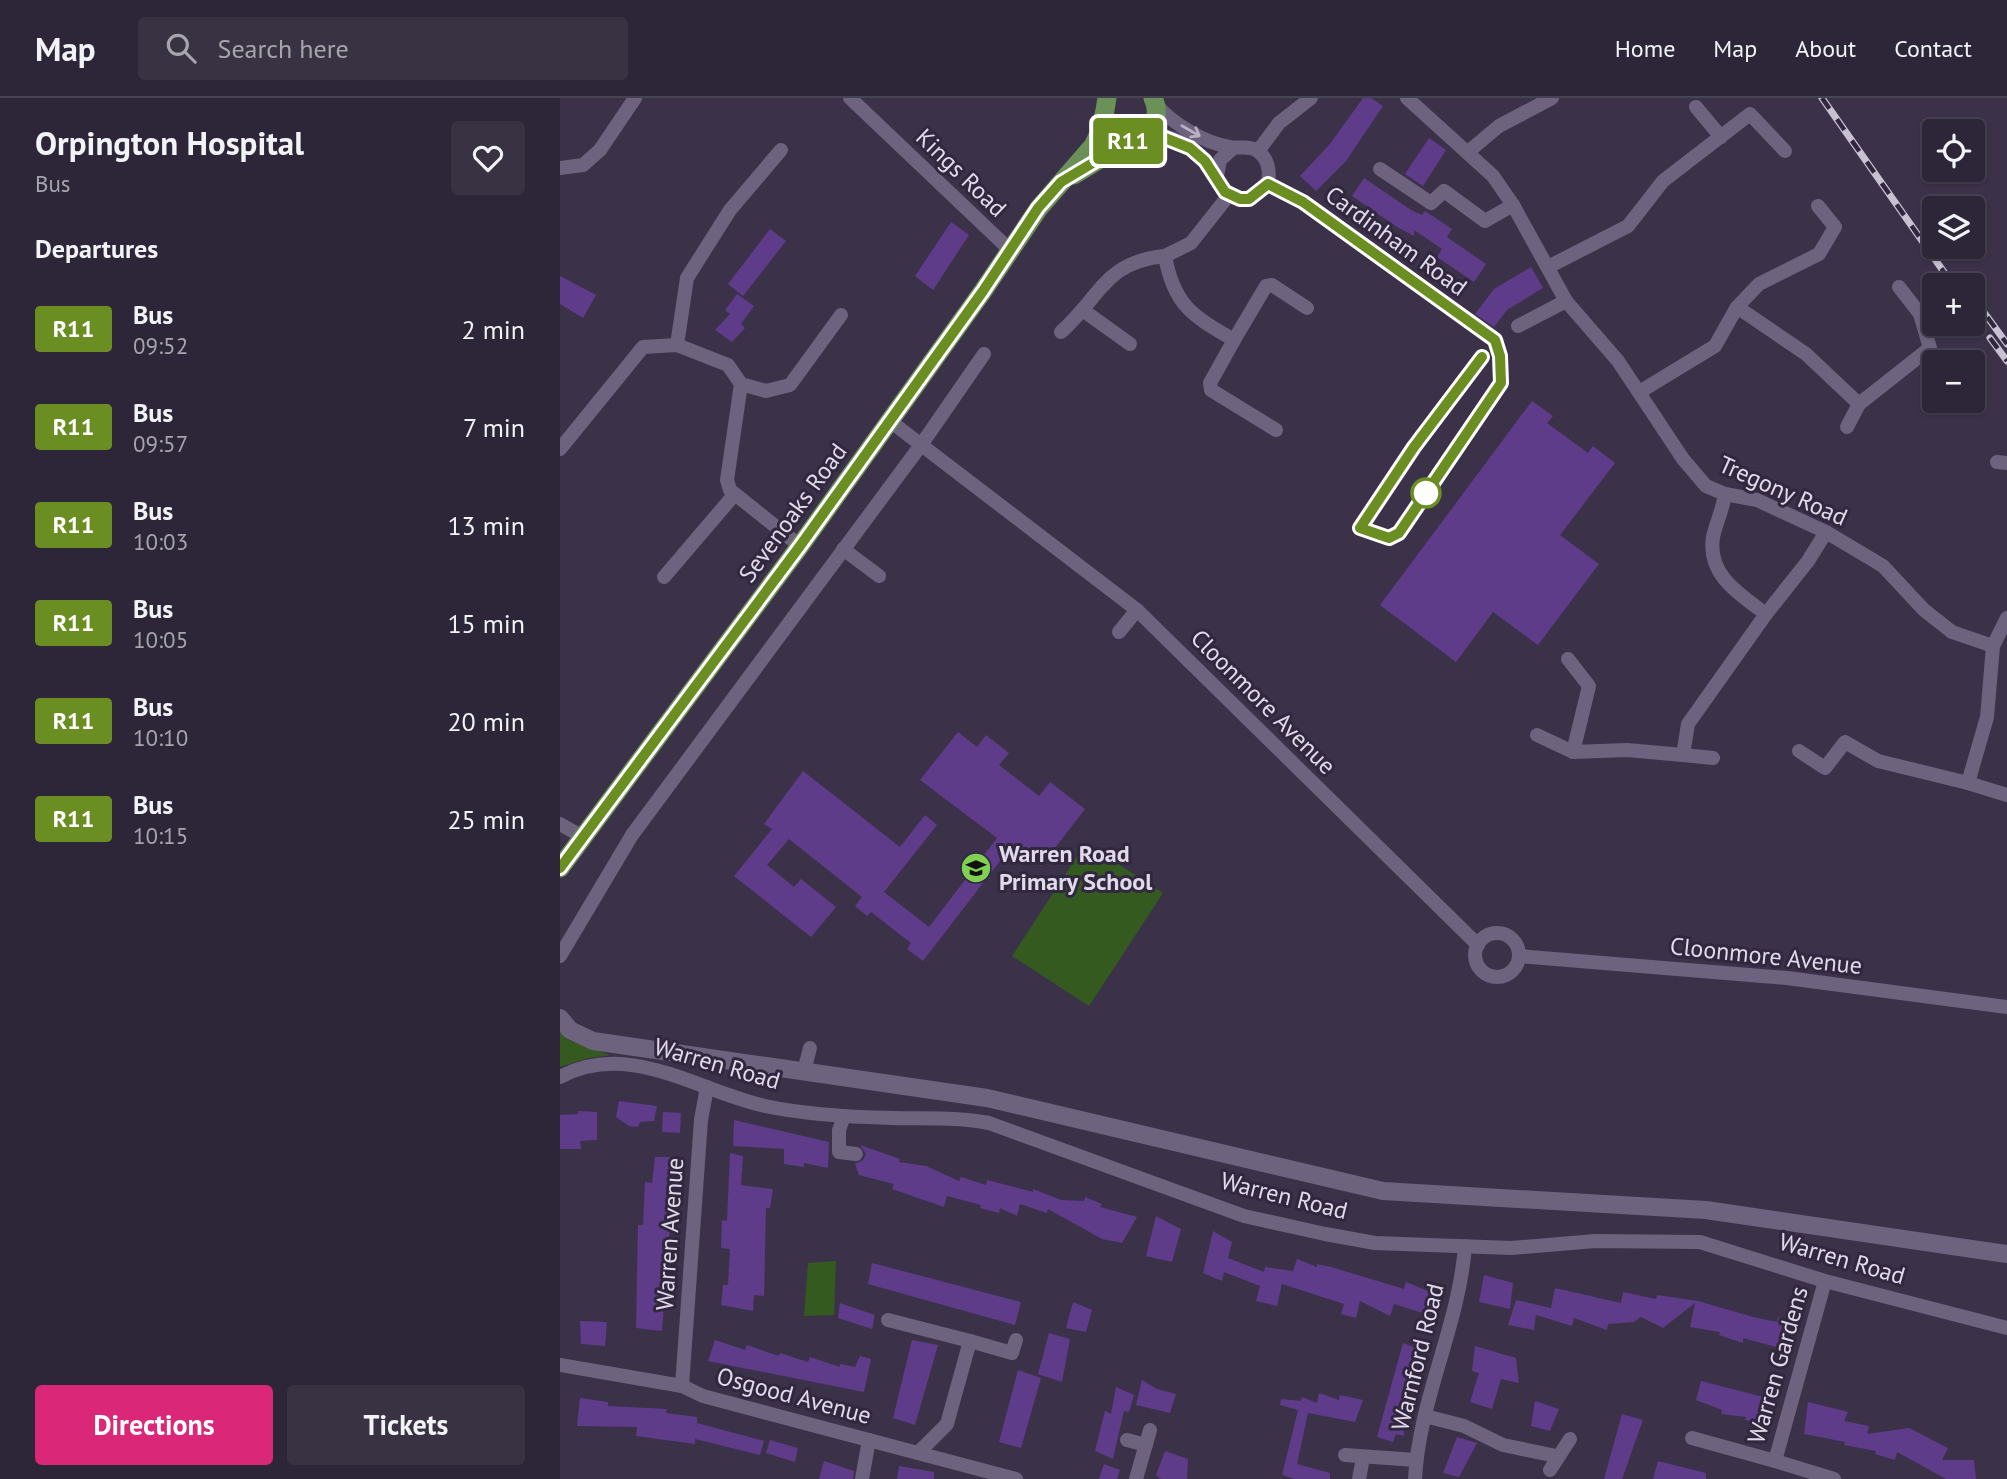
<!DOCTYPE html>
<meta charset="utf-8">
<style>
:root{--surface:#2c2638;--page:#383243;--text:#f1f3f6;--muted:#a6a5ae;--line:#484353;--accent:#db2777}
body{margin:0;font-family:"PT Sans",sans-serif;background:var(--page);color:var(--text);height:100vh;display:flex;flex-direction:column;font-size:26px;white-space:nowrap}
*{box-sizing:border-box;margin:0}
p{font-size:23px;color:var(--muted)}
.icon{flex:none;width:38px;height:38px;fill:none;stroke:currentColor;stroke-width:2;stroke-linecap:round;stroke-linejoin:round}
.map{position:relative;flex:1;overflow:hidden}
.sheet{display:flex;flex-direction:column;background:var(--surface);width:560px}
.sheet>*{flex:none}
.badge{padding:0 14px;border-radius:5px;font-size:24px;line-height:46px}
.buttons{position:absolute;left:1362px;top:21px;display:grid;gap:14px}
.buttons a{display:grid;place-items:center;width:63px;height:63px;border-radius:7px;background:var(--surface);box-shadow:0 2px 5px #0004,0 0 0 2px var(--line);font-size:35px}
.map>.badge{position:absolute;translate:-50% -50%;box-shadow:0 0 0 4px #fff}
h2{padding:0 35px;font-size:26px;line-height:63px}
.round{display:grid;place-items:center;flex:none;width:74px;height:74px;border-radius:7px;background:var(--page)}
.headline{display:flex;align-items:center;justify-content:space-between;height:119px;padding:0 35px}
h1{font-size:33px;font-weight:700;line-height:52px}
.action{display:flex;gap:14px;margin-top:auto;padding:14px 35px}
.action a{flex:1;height:80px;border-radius:7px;background:var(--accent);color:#fff;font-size:28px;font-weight:700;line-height:80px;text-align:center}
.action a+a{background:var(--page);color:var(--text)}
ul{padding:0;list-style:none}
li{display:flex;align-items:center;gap:21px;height:98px;padding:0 35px}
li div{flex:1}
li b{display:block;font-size:26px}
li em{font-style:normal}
li .badge{min-width:77px;font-weight:700;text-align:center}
header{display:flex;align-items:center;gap:42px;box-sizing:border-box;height:98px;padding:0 35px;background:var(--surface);border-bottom:2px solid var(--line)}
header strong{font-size:33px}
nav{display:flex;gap:38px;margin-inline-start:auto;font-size:24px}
.search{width:490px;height:63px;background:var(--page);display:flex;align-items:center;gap:18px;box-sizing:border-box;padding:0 24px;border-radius:7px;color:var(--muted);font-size:26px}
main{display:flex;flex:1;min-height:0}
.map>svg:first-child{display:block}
.green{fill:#355a1f}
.building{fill:#5e3c89}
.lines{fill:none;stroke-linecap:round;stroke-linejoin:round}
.minor{stroke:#6d637e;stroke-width:14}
.tertiary{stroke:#6d637e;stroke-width:18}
.primary{stroke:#6a9157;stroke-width:19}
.rail-casing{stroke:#c7c1d2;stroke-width:7}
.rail{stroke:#312840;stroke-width:4.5;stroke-dasharray:13;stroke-linecap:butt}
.oneway{stroke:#b8b0c4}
.line-casing{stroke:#fff;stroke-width:16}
.line{stroke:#6b8e23;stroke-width:10}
.stop-dot{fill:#fff;stroke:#6b8e23;stroke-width:3.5}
.labels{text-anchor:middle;stroke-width:6;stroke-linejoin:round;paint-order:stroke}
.street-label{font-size:24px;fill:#e0daea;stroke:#312840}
.poi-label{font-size:24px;font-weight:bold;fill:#e0daea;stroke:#312840;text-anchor:start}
</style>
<header>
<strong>Map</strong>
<div class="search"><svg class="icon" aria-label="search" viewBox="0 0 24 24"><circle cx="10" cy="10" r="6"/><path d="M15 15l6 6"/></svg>Search here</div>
<nav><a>Home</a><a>Map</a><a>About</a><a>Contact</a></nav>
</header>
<main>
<section class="sheet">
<div class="headline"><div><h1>Orpington Hospital</h1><p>Bus</p></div><a class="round"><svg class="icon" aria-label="heart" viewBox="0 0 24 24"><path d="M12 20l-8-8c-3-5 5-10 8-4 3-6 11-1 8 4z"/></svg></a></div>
<h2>Departures</h2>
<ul>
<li><span class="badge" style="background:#6b8e23;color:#fff">R11</span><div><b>Bus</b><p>09:52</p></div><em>2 min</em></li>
<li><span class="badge" style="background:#6b8e23;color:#fff">R11</span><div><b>Bus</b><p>09:57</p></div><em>7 min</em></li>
<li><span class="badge" style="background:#6b8e23;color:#fff">R11</span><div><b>Bus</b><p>10:03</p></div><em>13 min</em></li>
<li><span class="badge" style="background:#6b8e23;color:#fff">R11</span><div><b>Bus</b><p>10:05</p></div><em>15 min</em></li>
<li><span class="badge" style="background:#6b8e23;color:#fff">R11</span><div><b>Bus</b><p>10:10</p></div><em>20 min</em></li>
<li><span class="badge" style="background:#6b8e23;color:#fff">R11</span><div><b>Bus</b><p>10:15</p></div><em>25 min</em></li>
</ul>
<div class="action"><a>Directions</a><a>Tickets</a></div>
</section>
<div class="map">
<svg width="1447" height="1381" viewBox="0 0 1447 1381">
<rect width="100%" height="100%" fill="#3b324a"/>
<g class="green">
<polygon points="526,745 603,795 529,908 452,858"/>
<polygon points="0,933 9,942 50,957 28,960 0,969"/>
<polygon points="276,1163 274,1217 244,1218 248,1165"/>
</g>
<g class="building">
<polygon points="803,0 811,0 823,8 786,63 756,93 740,78 770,46"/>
<polygon points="869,40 886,52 863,88 845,76"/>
<polygon points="804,80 851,112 862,117 865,113 892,131 887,139 926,166 914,184 877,159 882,151 854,132 854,138 837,129 792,98"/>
<polygon points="391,124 409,137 373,192 355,178"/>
<polygon points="210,131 226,143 183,198 168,186"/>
<polygon points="971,169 983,190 947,212 934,229 915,216 934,191"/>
<polygon points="0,178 36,197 23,220 0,206"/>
<polygon points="177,196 194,208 181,226 185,230 172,244 155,232 170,216 165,212"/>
<polygon points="972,303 993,318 987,325 1028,355 1033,348 1055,365 1000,437 1039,466 978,547 933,514 896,564 820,507"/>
<polygon points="398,634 417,649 426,637 449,655 439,667 479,698 490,684 525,711 481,768 453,746 363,863 347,851 351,845 311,814 307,818 295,808 302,799 229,741 207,767 234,789 241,781 276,809 251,839 174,778 212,731 204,726 243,673 340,749 365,717 377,727 324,794 369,829 437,740 360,682"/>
<polygon points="59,1003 97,1008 94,1023 80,1024 78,1029 69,1028 56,1019"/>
<polygon points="18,1013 37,1014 37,1042 20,1043 21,1051 0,1051 0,1017 18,1016"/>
<polygon points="103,1014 121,1015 120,1035 102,1034"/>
<polygon points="174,1022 269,1044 268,1070 244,1065 244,1069 224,1066 224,1051 173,1048"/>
<polygon points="300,1047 340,1061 339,1064 366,1068 399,1083 401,1079 426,1087 427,1082 473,1094 473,1091 501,1102 524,1103 525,1099 542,1106 540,1109 577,1119 562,1145 542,1141 488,1111 487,1115 460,1106 457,1118 440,1110 439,1115 420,1110 421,1107 387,1098 384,1109 332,1091 334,1086 299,1077 295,1066 303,1062 306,1056"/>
<polygon points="170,1055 183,1058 181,1087 213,1091 210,1110 206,1110 204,1198 194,1197 193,1213 161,1207 163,1187 168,1187 170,1151 161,1150 162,1122 167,1123"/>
<polygon points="95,1059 111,1059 106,1128 110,1128 102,1233 76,1230 78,1127 83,1127 85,1084 92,1085"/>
<polygon points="596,1118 621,1131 612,1164 586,1158"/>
<polygon points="653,1133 672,1144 668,1160 704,1174 705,1169 733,1173 737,1161 757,1169 757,1166 771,1169 844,1191 846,1184 880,1198 875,1219 834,1206 830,1218 800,1203 796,1220 781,1216 784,1206 722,1186 717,1208 696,1203 700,1188 664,1174 662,1183 643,1175"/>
<polygon points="312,1165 461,1204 455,1227 308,1186"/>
<polygon points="924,1177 953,1185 950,1211 919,1204"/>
<polygon points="995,1190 1061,1205 1063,1194 1096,1201 1097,1197 1138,1203 1193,1219 1217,1224 1218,1219 1238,1226 1227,1252 1183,1240 1183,1245 1159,1237 1160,1234 1130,1229 1135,1205 1103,1230 1081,1219 1074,1224 1048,1226 1047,1232 1014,1220 1012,1228 976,1217 974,1232 948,1227 956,1202 991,1210"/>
<polygon points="513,1204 532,1212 526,1234 506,1230"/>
<polygon points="280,1205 315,1217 312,1231 278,1220"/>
<polygon points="20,1223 47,1224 45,1248 21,1246"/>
<polygon points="489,1235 510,1241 502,1284 478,1276"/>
<polygon points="155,1242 185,1252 187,1247 218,1258 220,1255 248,1264 250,1259 280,1269 280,1266 295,1269 300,1258 311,1261 304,1294 148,1263"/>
<polygon points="352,1242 378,1247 355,1327 333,1320"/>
<polygon points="843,1245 861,1252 852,1281 849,1280 843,1322 844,1338 836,1336 833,1344 817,1339"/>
<polygon points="915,1248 956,1260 959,1285 941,1281 932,1311 910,1304 919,1275 912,1273"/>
<polygon points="458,1272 481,1280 461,1350 439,1344"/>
<polygon points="582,1282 597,1291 616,1296 610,1315 576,1307"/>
<polygon points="1141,1283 1211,1301 1202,1326 1185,1322 1186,1319 1161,1316 1162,1312 1136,1302"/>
<polygon points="556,1289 574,1297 569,1314 564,1313 553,1361 535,1353 545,1313 551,1316"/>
<polygon points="759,1295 779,1302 780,1297 803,1302 795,1324 748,1315 737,1366 770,1375 770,1381 735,1381 722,1377 738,1312 720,1307 721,1301 741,1303 742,1299 757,1305"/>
<polygon points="20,1300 48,1304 48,1308 107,1311 106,1315 137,1319 137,1325 204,1343 200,1357 135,1341 135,1346 76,1338 77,1329 17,1328"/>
<polygon points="975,1303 999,1311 990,1333 971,1328"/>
<polygon points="1248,1304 1288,1314 1284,1323 1309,1328 1307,1336 1349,1330 1388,1350 1382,1362 1414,1362 1416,1381 1386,1381 1337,1354 1335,1362 1315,1356 1316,1353 1284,1347 1285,1344 1244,1336"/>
<polygon points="1062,1316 1083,1322 1062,1381 1044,1381"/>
<polygon points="897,1339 917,1345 899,1379 883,1375"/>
<polygon points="210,1342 238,1350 235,1364 206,1355"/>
<polygon points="605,1353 628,1361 627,1381 601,1381 596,1377"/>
<polygon points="264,1363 294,1373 293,1381 259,1381"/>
<polygon points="1098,1363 1146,1375 1146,1381 1093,1381"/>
<polygon points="544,1366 560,1372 557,1381 539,1381"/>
<polygon points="339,1368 374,1374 374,1381 337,1381"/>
</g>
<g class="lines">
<g class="minor">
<polyline points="290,0 450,152"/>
<polyline points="847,0 933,78 953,107 1006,203 1058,263 1123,361 1146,388 1165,396 1197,402 1266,434 1323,468 1364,512 1392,534 1433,548"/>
<polyline points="1136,9 1161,39"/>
<path d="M584 35C604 36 625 43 640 57 658 74 660 102 689 101L708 86C710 73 709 60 696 52 688 47 679 51 670 49 644 45 611 25 595 5"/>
<polyline points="698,53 719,25 751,0"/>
<polyline points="908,54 939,28 992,0"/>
<polyline points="0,70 23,67 40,52 75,0"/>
<polyline points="820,71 871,105 884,93 925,123 953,107"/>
<polyline points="657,78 660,62 673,50"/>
<polyline points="708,86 743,104 935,242"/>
<path d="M669 97 631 145 605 158C614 208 633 218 674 242L650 285 651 292 716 332"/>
<polyline points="988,169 1068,128 1103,83 1190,16 1225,53"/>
<polyline points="1177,209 1199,186 1259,156 1275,129 1258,108"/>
<polyline points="524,213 570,246"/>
<polyline points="958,228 1006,203"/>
<path d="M501 234C542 197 545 164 605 158"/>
<polyline points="674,242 706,188 712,187 747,210"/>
<polyline points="117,247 127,180 170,112 221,52"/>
<polyline points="181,286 206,293 230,287 281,217"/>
<polyline points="1081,293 1155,248 1177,209 1246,256 1299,306 1370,250 1360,216 1339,189"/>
<polyline points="330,323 577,512 918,847"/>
<polyline points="1287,329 1299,306"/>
<polyline points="0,351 83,249 117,247 168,267 181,286 167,382 170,392 240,448"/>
<polyline points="1437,364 1447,365"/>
<path d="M1165 396C1163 411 1156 425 1153 439 1147 477 1179 496 1206 516"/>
<polyline points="283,451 319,478"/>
<polyline points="104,479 174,397"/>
<polyline points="1447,520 1433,548 1427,619 1408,685 1447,697"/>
<polyline points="559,534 577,512"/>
<polyline points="1008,561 1029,588 1013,654"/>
<polyline points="977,637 1013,654 1067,652 1123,657 1128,626 1206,516 1248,463 1266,434"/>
<polyline points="1239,653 1265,670 1285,644 1318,663 1408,685"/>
<polyline points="1123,657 1153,660"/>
<polyline points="0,726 23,739"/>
<circle cx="937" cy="857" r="22"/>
<polyline points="0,858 72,737 361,347 424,256"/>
<polyline points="959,858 1227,880 1447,909"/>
<polyline points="244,973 250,950"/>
<path d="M0 979C70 942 137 993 205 1008 247 1017 291 1019 333 1020 366 1021 397 1019 429 1025L684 1118 765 1136 815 1145 951 1150 1035 1143 1140 1144 1265 1183 1447 1230"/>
<polyline points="284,1018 279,1032 279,1054 296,1056"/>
<polyline points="328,1222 410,1243 387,1326 358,1355"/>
<polyline points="410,1243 452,1255 456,1242"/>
<polyline points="0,1267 122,1288 143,1298 456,1381"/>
<polyline points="122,1288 141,1022 147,989"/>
<polyline points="865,1318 904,1328 943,1347 996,1358"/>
<polyline points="1132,1340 1215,1363 1265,1183"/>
<polyline points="567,1342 586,1347"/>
<polyline points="785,1357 856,1362"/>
<polyline points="1215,1363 1274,1381"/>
<polyline points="990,1372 1010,1341"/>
<polyline points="302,1381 309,1342"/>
<polyline points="576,1381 590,1332"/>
<polyline points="799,1381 803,1360"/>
<path d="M855 1381C859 1301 899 1228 905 1148"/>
</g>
<polyline class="tertiary" points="0,920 10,932 33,943 427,1000 823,1093 1146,1112 1447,1156"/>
<g class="primary">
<path d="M544 17C557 58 610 35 593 0"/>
<polyline points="514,77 576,39"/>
<polyline points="0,770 240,448 423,193 479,110 533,48 542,30 547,0"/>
</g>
<g class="rail-casing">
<g id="rail">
<polyline points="1262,0 1393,187"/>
<polyline points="1412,198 1447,246"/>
<polyline points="1430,240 1447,263"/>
</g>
</g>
<use href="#rail" class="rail"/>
</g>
<defs><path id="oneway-shaft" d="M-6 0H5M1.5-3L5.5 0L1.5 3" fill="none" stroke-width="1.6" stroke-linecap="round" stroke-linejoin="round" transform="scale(1.75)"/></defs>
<use class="oneway" href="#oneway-shaft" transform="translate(631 33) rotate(30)"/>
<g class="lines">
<g class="line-casing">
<polyline id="line" points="0,770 240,448 423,193 478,110 501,84 576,39 595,36 630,50 645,63 665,94 680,101 689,101 708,86 743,104 935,242 940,258 941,285 839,435 829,440 800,430 854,349 922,259"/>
</g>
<use href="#line" class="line"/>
</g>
<defs>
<g id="school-disc" transform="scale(1.575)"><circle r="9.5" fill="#80d051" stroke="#312840"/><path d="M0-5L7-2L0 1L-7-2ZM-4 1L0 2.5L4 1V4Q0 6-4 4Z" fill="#111"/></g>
</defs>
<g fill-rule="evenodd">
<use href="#school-disc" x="416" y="770"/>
</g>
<circle class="stop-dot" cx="866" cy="395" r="14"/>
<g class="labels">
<g class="street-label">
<text transform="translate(401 75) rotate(44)" y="8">Kings Road</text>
<text transform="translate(836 143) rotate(36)" y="8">Cardinham Road</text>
<text transform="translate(1223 393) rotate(24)" y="8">Tregony Road</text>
<text transform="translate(233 415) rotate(-54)" y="8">Sevenoaks Road</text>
<text transform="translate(703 604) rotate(45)" y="8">Cloonmore Avenue</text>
<text transform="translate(1206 858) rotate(6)" y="8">Cloonmore Avenue</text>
<text transform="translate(157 966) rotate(16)" y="8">Warren Road</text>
<text transform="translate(724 1098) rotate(14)" y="8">Warren Road</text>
<text transform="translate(110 1136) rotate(-86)" y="8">Warren Avenue</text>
<text transform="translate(1282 1161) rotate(16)" y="8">Warren Road</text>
<text transform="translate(858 1259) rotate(-76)" y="8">Warnford Road</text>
<text transform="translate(1218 1267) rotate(-74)" y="8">Warren Gardens</text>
<text transform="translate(234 1298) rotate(15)" y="8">Osgood Avenue</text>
</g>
<g class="poi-label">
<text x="439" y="764">Warren Road<tspan x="439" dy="28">Primary School</tspan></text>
</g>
</g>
</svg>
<div class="buttons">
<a><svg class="icon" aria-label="locate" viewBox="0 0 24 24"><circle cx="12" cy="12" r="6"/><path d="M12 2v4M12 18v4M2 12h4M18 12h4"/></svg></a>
<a><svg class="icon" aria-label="layers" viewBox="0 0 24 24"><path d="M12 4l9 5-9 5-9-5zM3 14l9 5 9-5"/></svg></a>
<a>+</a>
<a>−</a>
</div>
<b class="badge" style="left:568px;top:43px;background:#6b8e23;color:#fff">R11</b>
</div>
</main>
